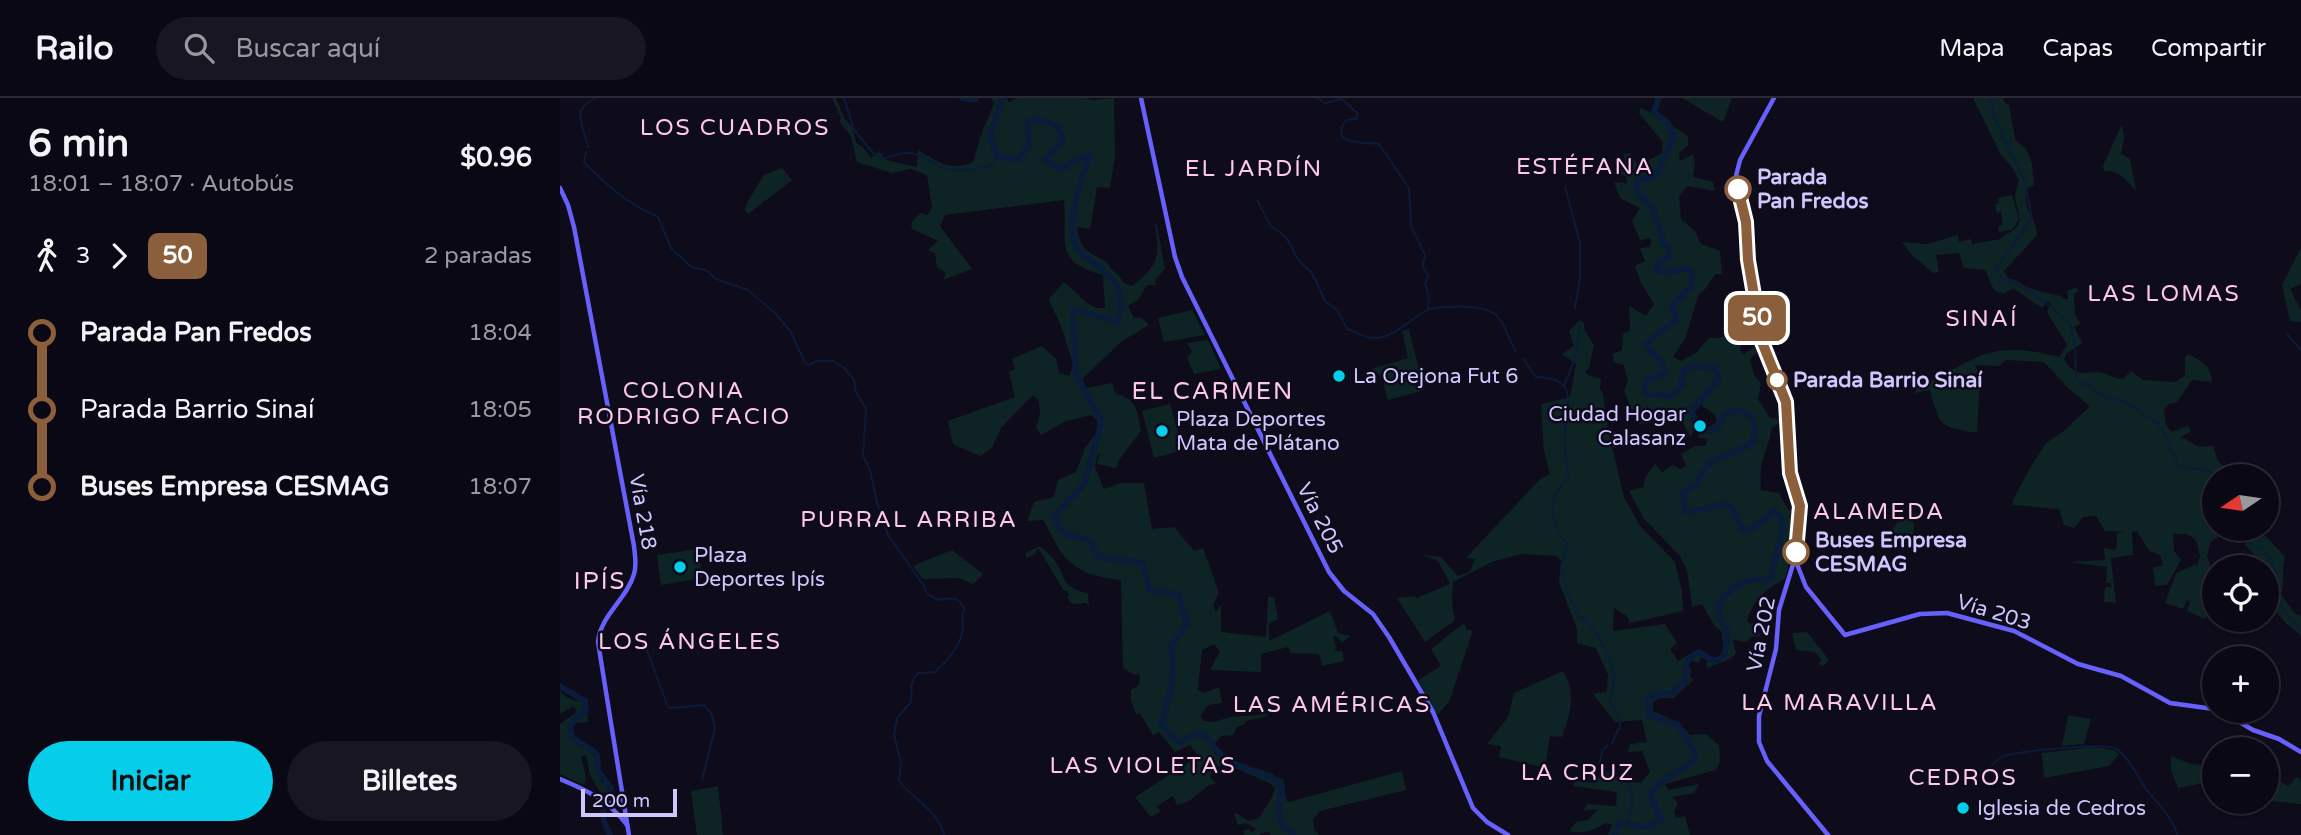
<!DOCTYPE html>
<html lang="es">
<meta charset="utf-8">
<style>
:root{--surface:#0a0814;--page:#181622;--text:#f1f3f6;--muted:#999aa0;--line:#2a2934;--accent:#06cde9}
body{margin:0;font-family:"Varela Round",sans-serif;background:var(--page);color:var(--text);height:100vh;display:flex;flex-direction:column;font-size:26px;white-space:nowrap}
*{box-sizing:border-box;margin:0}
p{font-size:23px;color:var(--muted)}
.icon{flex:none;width:38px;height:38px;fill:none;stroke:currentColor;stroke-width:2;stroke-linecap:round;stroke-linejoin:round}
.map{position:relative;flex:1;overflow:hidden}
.sheet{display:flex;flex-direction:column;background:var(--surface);width:560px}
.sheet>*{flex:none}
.badge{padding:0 14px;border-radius:10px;font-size:24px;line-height:46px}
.needle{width:46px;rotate:257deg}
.buttons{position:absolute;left:1642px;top:366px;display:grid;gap:14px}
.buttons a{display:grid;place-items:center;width:77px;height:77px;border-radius:50%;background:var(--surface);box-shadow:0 2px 5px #0004,0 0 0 2px var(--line);font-size:35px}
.scale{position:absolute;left:21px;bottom:18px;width:96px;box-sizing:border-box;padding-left:7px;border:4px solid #cec6fd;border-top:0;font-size:19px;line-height:24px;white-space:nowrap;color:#cec6fd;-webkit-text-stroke:5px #0e0b1b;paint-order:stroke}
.map>.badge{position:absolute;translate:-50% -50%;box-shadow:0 0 0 4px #fff}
.legs{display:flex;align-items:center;gap:10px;height:77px;padding:0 28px;font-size:23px}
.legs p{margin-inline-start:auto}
.headline{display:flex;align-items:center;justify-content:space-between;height:119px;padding:0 28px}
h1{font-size:38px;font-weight:700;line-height:52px}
.primary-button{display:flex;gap:14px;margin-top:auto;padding:14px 28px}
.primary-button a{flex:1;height:80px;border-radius:42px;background:var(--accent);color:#111;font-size:28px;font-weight:700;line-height:80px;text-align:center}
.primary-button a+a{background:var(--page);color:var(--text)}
ul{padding:0 28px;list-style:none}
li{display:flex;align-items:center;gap:24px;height:77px;font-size:26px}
li i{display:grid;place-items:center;width:10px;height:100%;margin:0 9px;background:currentColor}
li i::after{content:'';width:18px;height:18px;margin:-9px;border:5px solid;border-radius:50%;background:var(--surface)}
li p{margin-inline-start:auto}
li:first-child i{background:linear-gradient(#0000 50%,currentColor 0)}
li:last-child i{background:linear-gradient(currentColor 50%,#0000 0)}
header{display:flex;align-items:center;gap:42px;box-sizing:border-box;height:98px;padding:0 35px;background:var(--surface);border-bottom:2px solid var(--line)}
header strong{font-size:33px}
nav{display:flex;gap:38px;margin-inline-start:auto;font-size:24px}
.search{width:490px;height:63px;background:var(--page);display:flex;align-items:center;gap:18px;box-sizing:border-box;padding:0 24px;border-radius:38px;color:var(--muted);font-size:26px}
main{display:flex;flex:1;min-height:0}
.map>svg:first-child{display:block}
.green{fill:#0e2424}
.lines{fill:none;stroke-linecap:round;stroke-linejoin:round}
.stream{stroke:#0b1b3a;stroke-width:2}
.river{stroke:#0b1b3a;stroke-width:6}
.secondary{stroke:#6860fb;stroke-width:4.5}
.line-1-casing{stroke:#fff;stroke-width:16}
.line-1{stroke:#8b5e3c;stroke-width:10}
.stop-1-dot{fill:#fff;stroke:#8b5e3c;stroke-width:3.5}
.poi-dot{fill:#06cde9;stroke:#0e0b1b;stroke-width:2.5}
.labels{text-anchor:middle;stroke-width:5;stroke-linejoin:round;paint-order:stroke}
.stop-label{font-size:21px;font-weight:bold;fill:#cec6fd;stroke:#0e0b1b;text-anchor:start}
.poi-label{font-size:21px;fill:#cec6fd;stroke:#0e0b1b;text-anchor:start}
.street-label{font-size:21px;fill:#cec6fd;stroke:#0e0b1b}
.neighbourhood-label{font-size:23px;letter-spacing:2px;fill:#fdc8e9;stroke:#0e0b1b}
.quarter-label{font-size:24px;letter-spacing:2px;fill:#fdc8e9;stroke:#0e0b1b}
</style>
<header>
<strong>Railo</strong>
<div class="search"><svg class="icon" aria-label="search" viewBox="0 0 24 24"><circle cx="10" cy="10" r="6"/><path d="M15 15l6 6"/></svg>Buscar aquí</div>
<nav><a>Mapa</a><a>Capas</a><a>Compartir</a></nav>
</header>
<main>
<section class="sheet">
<div class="headline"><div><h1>6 min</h1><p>18:01 – 18:07 · Autobús</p></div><b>$0.96</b></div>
<div class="legs"><svg class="icon" aria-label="walk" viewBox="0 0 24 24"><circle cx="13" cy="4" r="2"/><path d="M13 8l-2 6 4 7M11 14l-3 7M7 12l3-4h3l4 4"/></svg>3<svg class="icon" aria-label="forward" viewBox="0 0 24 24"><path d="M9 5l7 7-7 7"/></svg><b class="badge" style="background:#8b5e3c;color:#fff">50</b><p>2 paradas</p></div>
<ul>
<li><i style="color:#8b5e3c"></i><b>Parada Pan Fredos</b><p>18:04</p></li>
<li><i style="color:#8b5e3c"></i><span>Parada Barrio Sinaí</span><p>18:05</p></li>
<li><i style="color:#8b5e3c"></i><b>Buses Empresa CESMAG</b><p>18:07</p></li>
</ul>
<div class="primary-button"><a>Iniciar</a><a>Billetes</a></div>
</section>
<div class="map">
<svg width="1741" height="737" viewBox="0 0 1741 737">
<rect width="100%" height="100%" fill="#0e0b1b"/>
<g class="green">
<path d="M272 0H276L284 20 292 29 296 45 303 49 311 60 319 53 326 62 357 69 358 52C378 64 391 74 413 64L422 34 434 6 431 0H447L448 4 458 0H524L534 2 554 0 555 59 550 90 537 89 530 131 517 129C520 152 528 154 547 164 550 173 560 175 563 185L572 188C599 167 600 159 595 126L597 127 605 171 595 182 596 187H587L578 202 568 208 574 220H582L589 227 562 243 518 285 522 291 552 285 556 296C578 301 577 314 581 333L561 359 556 370 537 366 540 356 537 358 535 369 544 391 561 385H584L592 431 614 429 634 453 643 450 659 495 653 507 656 514 661 507V534L706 539 708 499H714L718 521 709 526V543L770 513 778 535 790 538 782 545 776 538 773 539 777 550 774 551 775 553H782L784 563 762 568 759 556 731 555 728 549 701 556V574L650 572 660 553 654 546 642 552 638 592 644 595 659 589 662 605C650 606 646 607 641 618L643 623 653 624 671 619 708 616 707 618 686 623 685 626 677 629 673 637 661 638 652 649 655 656 667 661 674 660 677 668 723 681 726 702 729 704 842 673 846 692 760 713 753 722 754 731 759 737H711L708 733 699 737H684L683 733 689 731 692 734 697 731 686 725 678 727 674 716 676 715 689 723 699 720 712 699 715 690 709 685 667 666 654 670 650 679 656 685 649 687 629 703 617 707 613 698 597 708 600 714 591 719 575 699 633 662 636 664 638 658 630 647 615 654 599 634 593 637 580 615 576 616 571 602V592L579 587 580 577 573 576 563 570 561 482C535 479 515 475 499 451 493 442 489 431 483 422L467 423 474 404 494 399 498 382 516 374 525 350 537 334V323L532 317 506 323 481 337 476 329 480 316 479 303 473 297 441 330 432 350 420 358 393 346 388 323 455 299 449 274 455 271 452 261 482 248 496 261 499 275 509 278 514 268C509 255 506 242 501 228 498 219 492 212 489 201L504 184C517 193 528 213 545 210L543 177C492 164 508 142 504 102L385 117 380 128 412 171 383 182 386 175 377 169 375 155 368 152 378 143 352 131 351 125 360 115 368 117 372 109 367 77 350 71 332 75 297 64 291 38 279 23 281 20Z"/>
<polygon points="1122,0 1172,0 1163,24"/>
<path d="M1413 0H1443L1446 6H1449L1455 41 1466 51 1472 66 1474 87 1467 90C1461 112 1476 118 1477 137L1444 173 1449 181H1453C1468 191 1483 195 1501 198L1504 201H1508L1507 193 1517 189 1518 194 1514 196 1515 216 1520 226 1514 229 1522 245 1506 256 1504 262C1520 284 1526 270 1546 276 1552 278 1555 281 1563 281L1571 273 1583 282 1616 284 1625 277V259L1628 256C1643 264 1650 266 1652 284L1632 282 1617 304 1609 306 1604 311 1606 327 1611 334 1628 328 1631 333 1621 339 1639 349 1653 348 1658 363 1672 376 1688 369 1681 378H1654V430L1684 431 1675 438 1663 436 1650 444 1647 459C1657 481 1657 499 1645 521L1627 513 1630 504 1627 502 1623 511 1605 505 1616 475 1638 466 1640 458 1636 442 1627 436H1613L1614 453 1621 462 1607 487 1595 488 1593 469 1603 468 1600 457 1589 453 1577 433 1572 434 1573 457 1551 460 1556 505 1544 504 1545 489H1552L1551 485H1546L1547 469 1509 464 1545 462 1544 450 1554 452 1557 449V435L1565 434 1545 433 1536 418 1523 419 1514 430 1504 427 1499 411 1453 407V402L1470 370 1486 345 1505 332 1530 308 1509 291 1484 264 1446 262 1439 268 1415 267 1420 278 1417 335C1378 327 1381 331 1370 292L1355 295 1357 288 1351 278 1368 285C1385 276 1406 263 1423 257 1446 248 1476 253 1499 259L1507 247 1487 214 1491 206 1487 203 1482 210 1453 190 1443 196 1434 192 1425 172 1404 170 1399 155 1376 157 1379 174 1373 175 1351 156 1342 144 1367 146 1398 137 1399 144 1411 141 1412 146 1441 141C1446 134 1454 135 1458 127 1462 119 1456 109 1455 99 1455 94 1458 88 1459 82L1452 69 1441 57Z"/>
<path d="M1080 10 1093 15 1128 38V47L1119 55 1120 63 1133 56 1135 64 1133 79 1153 84 1155 93 1127 88 1119 98 1121 121 1135 133 1141 146 1160 153 1162 176H1155L1146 190 1138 197 1126 239 1113 259 1121 263 1136 255 1149 240H1159L1169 235 1182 240 1180 253 1184 256 1196 248 1198 254 1190 261 1194 277 1201 285 1198 301 1210 320 1221 321 1220 325 1211 330C1211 341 1207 347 1204 357 1200 369 1200 381 1201 392L1219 395 1228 412 1235 411 1231 458 1225 481C1206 490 1191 504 1187 524L1194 526 1201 538 1191 539 1186 544 1173 542 1176 556 1170 561 1147 570 1146 564 1164 558 1162 534 1156 530 1142 506 1132 509 1127 472 1120 458 1084 421 1069 393 1083 389 1086 378 1095 366 1102 374 1113 367 1120 371 1126 368 1121 356 1135 348H1146L1147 341 1138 339 1140 333H1145L1157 323 1154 316 1140 306 1131 316 1138 328 1130 339 1122 322 1079 326 1078 316 1072 312 1064 293 1068 283 1064 267 1054 264 1053 256 1062 252 1063 236 1070 232 1069 208 1086 218 1094 206 1081 185 1075 168 1085 163 1080 150 1090 149 1091 140 1080 142 1072 123 1080 110 1060 100 1054 84 1067 85 1066 78 1057 76V69L1065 67 1064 56 1070 55 1077 66 1091 61 1102 55 1103 44 1079 15Z"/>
<path d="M1562 26 1564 40 1561 56 1570 61 1576 93C1566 82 1560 72 1544 73L1543 68Z"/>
<polygon points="222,70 232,82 188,116 185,112 188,103 204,77"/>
<polygon points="1452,97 1459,121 1452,132 1439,134 1438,128 1443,127 1441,114 1437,115 1435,106 1439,105 1438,100"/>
<polygon points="1741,150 1741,186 1730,191 1741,212 1741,224 1730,223 1722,187"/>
<polygon points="632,212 645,237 604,244 598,220"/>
<path d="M1020 222 1024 225 1025 233 1034 247 1029 270 1025 273 1028 277 1041 281 1040 291 1043 295 1048 332 1064 399 1080 428 1115 464 1122 493 1123 513 1070 525 1067 518 1054 510 1053 533 1105 526 1117 545 1110 551 1118 563 1133 554 1142 557 1138 565 1131 562 1128 568 1131 572 1130 579 1133 582 1114 600H1099L1093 604V613L1119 625 1130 637 1146 636 1159 647 1160 663 1156 672 1105 686 1108 692 1139 686 1134 695 1112 699 1118 705 1114 714 1116 720 1125 718 1130 737H1048L1052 727 1046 725C1034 732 1022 737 1009 733L1016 724 1028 722 1038 711 1023 713 1027 706 1056 708 1057 694 1013 688 1015 683 1035 685 1041 674 1064 682 1068 680 1073 684 1081 685 1090 674 1082 653 1068 654 1070 646 1087 644 1082 622 1055 624 1034 597 1036 595 1047 594 1048 577 1036 550 1017 545V531L999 484 1001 463 997 458 961 456 932 464 893 484C892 500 891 506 895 522L865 544 837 500 854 498 857 500 890 486 878 463 862 457 881 459 898 478 909 474 915 461 906 460 979 382 990 376 984 353 981 306 1010 299 1016 266 1002 256 1014 248 1009 233Z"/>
<polygon points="849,231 864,292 828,302 822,279 812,271 848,260 842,233"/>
<polygon points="648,242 661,271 634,276 627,260 632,254 627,245"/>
<polygon points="610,306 623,352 594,360 582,313"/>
<polygon points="1340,421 1354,421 1353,442 1330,449 1326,433 1333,431"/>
<path d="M1686 431H1699L1725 459C1721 472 1725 483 1721 496L1735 516 1741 518V538L1727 526 1710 507 1706 469 1685 447 1687 437 1681 435Z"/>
<path d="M480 448C484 452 490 456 493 460 507 479 500 490 528 495L529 508 526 505 512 506 507 499 510 497 507 493H504L479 451 476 452V455L467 460 465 455Z"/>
<polygon points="138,451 142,480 101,487 97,457"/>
<polygon points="392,452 423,476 413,486 398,480 363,481 353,468"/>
<polygon points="904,525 907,532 913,532 889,604 877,617 858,582 881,568 871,551"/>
<polygon points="1247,534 1269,562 1263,568 1259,566 1261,561 1255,554 1236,552 1232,535"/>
<path d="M1003 573C1017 596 1010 616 1002 639L990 638 985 670 939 659 941 648 927 646 948 619 954 595Z"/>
<path d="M0 591C2 599 14 603 22 604L27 610 28 624 14 625 12 632 13 644 30 647 41 684 49 689 47 695 40 694 30 677 26 657 21 659 26 680 24 687 0 676V626L17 614 14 608 0 616Z"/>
<polygon points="1508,617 1531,621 1524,646 1502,648"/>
<polygon points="1534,649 1554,652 1559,656 1549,668 1484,680 1482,655"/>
<polygon points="1611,658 1631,666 1644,667 1649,684 1618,690 1611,673"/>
<polygon points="1706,675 1728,688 1737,679 1741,683 1741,706 1709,703"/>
<polygon points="158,688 163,737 137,737 131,693"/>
</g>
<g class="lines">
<g class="stream">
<path d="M284 0 294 32 313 55 322 61C331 59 340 54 349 55 359 55 366 62 374 66 392 76 416 73 434 65L437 58"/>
<path d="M757 0 765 5 782 1 798 16 796 21 786 22C769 48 804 44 819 46L849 90 851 128 865 157 863 169 868 178 865 186 869 198 868 211C885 208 926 205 938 219 946 229 950 243 956 254"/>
<polyline points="1430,0 1435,21 1465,85 1472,120 1436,171 1443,181 1471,193 1510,225 1515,246 1516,281 1544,298 1567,305 1595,323 1602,331 1619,368 1660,375 1662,378"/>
<path d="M28 49C24 28 9 12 36 0"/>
<path d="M26 54 24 64C46 87 68 106 98 119L111 150 131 169 146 172 156 181 188 192 216 216 231 234 245 265 248 267 257 263H273L284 270 294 282 296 294 306 311 303 357 310 372 317 405 328 437 364 488 367 496 378 502C391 500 398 497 404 511 401 518 403 521 403 529 402 546 387 563 375 574L358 575C348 586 353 592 351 604L337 620 334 637 341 664 339 683C354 702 378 712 384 737"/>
<polyline points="1005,89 1020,145 1020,180 1015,210"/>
<path d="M697 102 710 127 726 139 739 163 752 175 765 203 778 213 787 231C795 233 805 240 813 240 833 241 852 220 868 211"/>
<polyline points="1727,236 1741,252"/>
<path d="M963 261 976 279C1019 280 1007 304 1005 334 1004 349 1006 363 1009 377 1004 385 995 394 993 403 990 418 997 437 1008 446L1001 468 1004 482"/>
<polyline points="1004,288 1016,258 1020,226"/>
<path d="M1683 430 1690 436 1692 448 1702 449C1717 470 1719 477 1716 502L1741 532"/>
<path d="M1005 487 1017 517C1033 525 1056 564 1054 583 1053 590 1050 597 1050 605L1058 615 1060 628 1052 645"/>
<polyline points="84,544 108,609 111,610 144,607 151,615 155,630 142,682"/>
<polyline points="1048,647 1043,652 1039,665 1046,675 1069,684 1073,703 1067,726"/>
<path d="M1415 673C1436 672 1429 665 1442 659 1456 653 1541 645 1555 650 1566 655 1578 678 1584 688 1595 704 1613 718 1617 737"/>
</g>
<g class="river">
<polyline points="402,0 415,2 416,0"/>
<path d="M443 0 430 37 437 58 458 62 469 47 468 23 477 21 497 28 503 41 485 62 501 71 530 56C522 80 503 128 518 152 520 156 526 159 530 162 555 181 568 192 557 224L514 211 513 231 516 277 542 323 524 386 494 418 502 434 530 443 538 459 583 465 589 492 619 497 627 525 611 549C617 576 609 600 601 626L620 645 633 637 643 635C651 643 657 655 666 661 681 673 711 672 722 688L719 714 722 727 733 737"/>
<polyline points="0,588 25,603 26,613 16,620 10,629 12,640 32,652 37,657 38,673 51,690 48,696"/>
<polyline points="43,709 44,724 50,737"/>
<path d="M1055 737 1059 725 1089 729 1101 721 1090 697 1097 687 1135 662V654L1118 627 1089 617 1088 599 1103 595 1110 596 1125 585C1126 571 1124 560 1139 554 1163 572 1167 557 1168 533L1162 525 1158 507C1167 491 1187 477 1207 483L1211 479 1223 431 1221 420 1215 413 1190 432 1182 431 1171 408 1165 406 1130 414 1125 413 1123 397 1128 390 1137 386C1153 348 1167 364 1193 344L1195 331 1192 319 1181 312 1165 315C1155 343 1142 334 1131 314L1159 280 1155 270 1135 268 1124 271 1121 288 1110 298 1087 296 1084 291 1088 282 1104 276C1106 263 1091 258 1087 246 1095 234 1108 231 1116 220L1112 209C1120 196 1141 188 1128 170L1108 174 1096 172 1098 165 1108 160 1110 152 1104 144 1092 109 1084 102 1077 91V83L1096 78 1114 39 1108 25 1094 14 1099 0"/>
</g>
<g class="secondary">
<polyline points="581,0 615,159 622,179 769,474 784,493 813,516 829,539 873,614 913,710 927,724 948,737"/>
<polyline points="1214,0 1180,62 1176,78 1186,124 1188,162 1196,216 1204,251 1226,304 1230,375 1240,408 1235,460 1219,512 1216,551 1199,618 1199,644 1207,663 1268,737"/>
<path d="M0 90 8 107 14 129 74 448C75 458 77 467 74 476 67 501 40 518 38 544L69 737"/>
<polyline points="1235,461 1246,489 1285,537 1360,516 1387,515 1454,533 1518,566 1561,578 1610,605 1654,611"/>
<polyline points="1659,612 1693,632 1719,641 1741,654"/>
<path d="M0 681C27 692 49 703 67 727"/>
<polyline points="47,705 58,705 62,698"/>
</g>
</g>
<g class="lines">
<g class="line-1-casing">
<polyline id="line-1" points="1178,91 1186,124 1188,162 1202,244 1226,304 1230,375 1240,408 1236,454"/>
</g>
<use href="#line-1" class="line-1"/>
</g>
<g class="stop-1-dot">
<circle cx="1178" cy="91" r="12"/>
<circle cx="1217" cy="282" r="9"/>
<circle cx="1236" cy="454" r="12"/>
</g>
<g class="poi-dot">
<circle cx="779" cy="278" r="7"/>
<circle cx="1140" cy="328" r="7"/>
<circle cx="602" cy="333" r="7"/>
<circle cx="120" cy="469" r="7"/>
<circle cx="1403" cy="710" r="7"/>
</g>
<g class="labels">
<g class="stop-label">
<text x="1197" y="86">Parada<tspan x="1197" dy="24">Pan Fredos</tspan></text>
<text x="1233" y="289">Parada Barrio Sinaí</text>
<text x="1255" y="449">Buses Empresa<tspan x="1255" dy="24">CESMAG</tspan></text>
</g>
<g class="poi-label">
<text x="793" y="285">La Orejona Fut 6</text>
<text x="1126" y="323" text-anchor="end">Ciudad Hogar<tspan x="1126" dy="24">Calasanz</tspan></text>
<text x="616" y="328">Plaza Deportes<tspan x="616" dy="24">Mata de Plátano</tspan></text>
<text x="134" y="464">Plaza<tspan x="134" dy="24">Deportes Ipís</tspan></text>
<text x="1417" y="717">Iglesia de Cedros</text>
</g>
<g class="street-label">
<text transform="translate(83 414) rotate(80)" y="7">Vía 218</text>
<text transform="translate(760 420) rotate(63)" y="7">Vía 205</text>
<text transform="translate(1434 514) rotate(17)" y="7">Vía 203</text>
<text transform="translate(1201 536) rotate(-79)" y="7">Vía 202</text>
</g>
<g class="neighbourhood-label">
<text x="175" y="37">LOS CUADROS</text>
<text x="1025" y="76">ESTÉFANA</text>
<text x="694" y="78">EL JARDÍN</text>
<text x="1604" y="203">LAS LOMAS</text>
<text x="1422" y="228">SINAÍ</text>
<text x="124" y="300">COLONIA<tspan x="124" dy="26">RODRIGO FACIO</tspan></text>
<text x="1319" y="421">ALAMEDA</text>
<text x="349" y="429">PURRAL ARRIBA</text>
<text x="130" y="551">LOS ÁNGELES</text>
<text x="1280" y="612">LA MARAVILLA</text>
<text x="772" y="614">LAS AMÉRICAS</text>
<text x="583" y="675">LAS VIOLETAS</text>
<text x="1018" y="682">LA CRUZ</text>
<text x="1403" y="687">CEDROS</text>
</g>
<g class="quarter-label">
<text x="653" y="301">EL CARMEN</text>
<text x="40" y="491">IPÍS</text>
</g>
</g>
</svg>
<div class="buttons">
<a><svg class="needle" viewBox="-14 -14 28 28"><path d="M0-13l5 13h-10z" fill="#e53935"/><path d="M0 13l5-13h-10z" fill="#999aa0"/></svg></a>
<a><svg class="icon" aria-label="locate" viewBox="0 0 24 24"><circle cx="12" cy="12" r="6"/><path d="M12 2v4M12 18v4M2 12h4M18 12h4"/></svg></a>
<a>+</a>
<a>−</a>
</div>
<div class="scale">200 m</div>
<b class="badge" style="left:1197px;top:220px;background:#8b5e3c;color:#fff">50</b>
</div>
</main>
